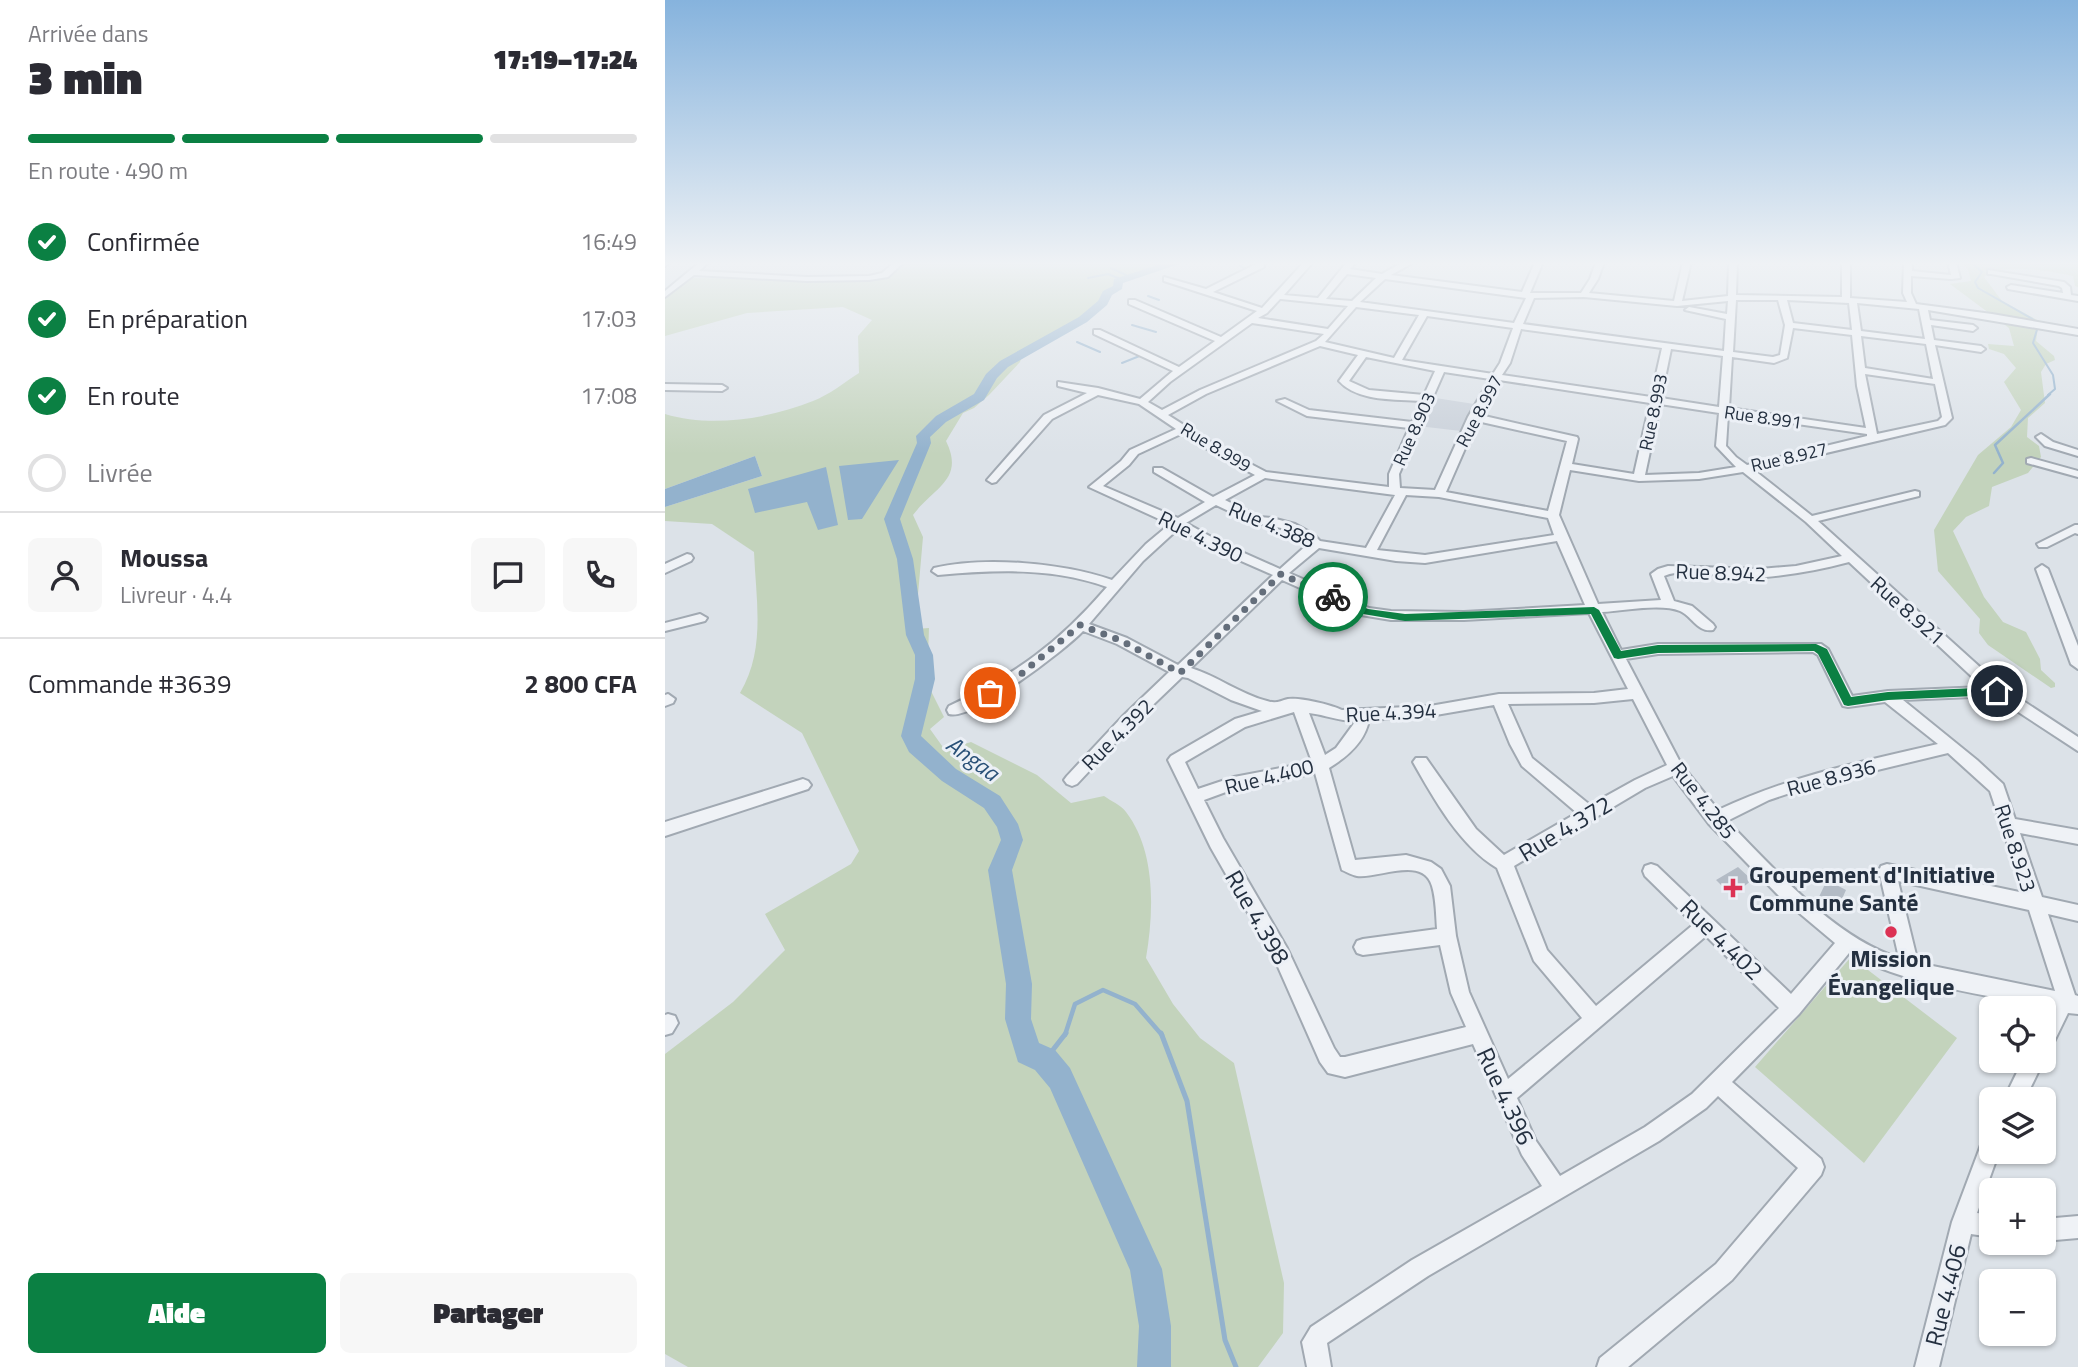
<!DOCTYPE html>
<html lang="fr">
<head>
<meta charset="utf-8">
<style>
  :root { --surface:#fff; --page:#f7f7f7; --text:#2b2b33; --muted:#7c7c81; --line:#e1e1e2; --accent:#0b8043 }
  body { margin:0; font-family:"Titillium Web",sans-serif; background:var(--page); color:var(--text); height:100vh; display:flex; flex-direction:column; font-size:26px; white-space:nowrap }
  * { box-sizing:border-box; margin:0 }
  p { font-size:23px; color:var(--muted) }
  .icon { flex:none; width:38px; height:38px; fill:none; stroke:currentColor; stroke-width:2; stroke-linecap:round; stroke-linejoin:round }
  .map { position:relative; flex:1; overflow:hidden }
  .sheet { display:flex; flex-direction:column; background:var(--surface); width:665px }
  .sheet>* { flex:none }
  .controls { position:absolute; left:1314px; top:996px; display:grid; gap:14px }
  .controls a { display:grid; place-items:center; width:77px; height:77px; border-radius:10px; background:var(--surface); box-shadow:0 2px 5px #0004; font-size:35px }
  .pin { position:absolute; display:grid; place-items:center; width:60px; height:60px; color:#fff; margin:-30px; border:4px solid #fff; border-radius:50%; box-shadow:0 2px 7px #0007 }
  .courier { position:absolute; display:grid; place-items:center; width:70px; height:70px; margin:-35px; border:5px solid #0b8043; border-radius:50%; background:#fff; color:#222; box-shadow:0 2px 9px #0007 }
  .overview em { font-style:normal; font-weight:800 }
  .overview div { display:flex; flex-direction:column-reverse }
  .overview { display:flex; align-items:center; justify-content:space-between; height:119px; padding:0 28px }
  h1 { font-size:46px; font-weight:800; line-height:52px }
  .bar { display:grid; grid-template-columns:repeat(4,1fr); gap:10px 7px; align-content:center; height:84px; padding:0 28px }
  .bar i { height:9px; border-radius:5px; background:var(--line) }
  .bar .selected { background:var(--accent) }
  .bar p { grid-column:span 4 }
  .line { display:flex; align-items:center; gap:18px; padding:0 28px; border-top:2px solid var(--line) }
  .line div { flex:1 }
  .round { display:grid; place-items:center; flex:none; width:74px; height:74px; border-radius:10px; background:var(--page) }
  ol { padding:0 28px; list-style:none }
  li { display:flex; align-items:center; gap:21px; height:77px }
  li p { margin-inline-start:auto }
  li .icon { padding:7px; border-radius:50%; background:var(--accent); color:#fff; stroke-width:4 }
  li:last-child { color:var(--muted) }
  li i { width:38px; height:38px; border:4px solid var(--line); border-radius:50% }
  .action { display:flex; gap:14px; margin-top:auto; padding:14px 28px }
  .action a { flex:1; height:80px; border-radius:10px; background:var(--accent); color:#fff; font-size:28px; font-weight:800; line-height:80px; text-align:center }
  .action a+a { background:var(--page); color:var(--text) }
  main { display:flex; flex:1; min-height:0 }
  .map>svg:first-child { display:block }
</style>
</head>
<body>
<main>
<section class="sheet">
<div class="overview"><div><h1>3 min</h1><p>Arrivée dans</p></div><em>17:19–17:24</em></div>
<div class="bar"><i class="selected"></i><i class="selected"></i><i class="selected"></i><i></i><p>En route · 490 m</p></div>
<ol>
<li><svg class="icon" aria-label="check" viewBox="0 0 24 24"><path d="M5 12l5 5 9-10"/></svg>Confirmée<p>16:49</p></li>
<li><svg class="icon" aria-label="check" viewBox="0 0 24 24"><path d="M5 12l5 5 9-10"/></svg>En préparation<p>17:03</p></li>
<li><svg class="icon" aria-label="check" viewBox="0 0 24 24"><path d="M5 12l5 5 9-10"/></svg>En route<p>17:08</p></li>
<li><i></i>Livrée</li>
</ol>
<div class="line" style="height:126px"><a class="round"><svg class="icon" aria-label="person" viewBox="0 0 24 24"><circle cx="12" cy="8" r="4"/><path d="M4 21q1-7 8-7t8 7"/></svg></a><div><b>Moussa</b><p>Livreur · 4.4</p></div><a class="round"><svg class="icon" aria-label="chat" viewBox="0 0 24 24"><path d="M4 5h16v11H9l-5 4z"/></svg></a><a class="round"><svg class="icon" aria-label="phone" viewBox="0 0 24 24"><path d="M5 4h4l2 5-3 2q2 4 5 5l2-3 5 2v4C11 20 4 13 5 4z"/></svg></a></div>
<div class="line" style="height:91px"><div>Commande #3639</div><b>2 800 CFA</b></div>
<div class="action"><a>Aide</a><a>Partager</a></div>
</section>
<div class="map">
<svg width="1413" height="1367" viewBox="0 0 1413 1367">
  <rect width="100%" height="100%" fill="#dce2e8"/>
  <path fill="#cad1da" d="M764,397L809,404L796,431L753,426Z"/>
  <path fill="#c3d3bc" d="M233,262H515L453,281V287L442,293C436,318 380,341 358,352L355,362L324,395L309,408L298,413L281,441C300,480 269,487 248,515L258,537L250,629L264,628L262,683L279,717L265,729L280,750L306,742L372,775L406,803L439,796C446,801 456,805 461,812C491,851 489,911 481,958L508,1004L535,1038L569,1063L619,1283L618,1333L593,1367H23L0,1354V1054L68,1002L120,950L100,914L186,864L194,851L137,733L75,693C101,649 91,601 89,552L47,524L0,521V507L97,476L90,456L0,489V414C46,428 103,419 148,401C164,395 180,382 194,373L193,336L207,320L178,307L82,313L0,336V290L20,278L182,279L220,275Z
    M1295,262H1413V287L1410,286L1408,276C1388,271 1333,262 1319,277L1337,301L1374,321L1371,341L1389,356L1390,360L1381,364L1376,372L1380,403L1363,418L1362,437L1374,446L1376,457L1363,473L1327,487L1324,506L1301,517L1288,531L1319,597L1338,622L1361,632L1375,659L1376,670L1390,683V687L1386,688L1323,645L1314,633L1315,619L1273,571L1269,530L1313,455L1346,427L1356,410L1339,382L1351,368L1339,354L1324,349L1323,344L1349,346L1344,328L1285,284L1306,281L1303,269Z
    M1186,957L1292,1038L1199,1163L1090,1067Z"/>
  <path fill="#93b2cd" d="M90,456L97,476L0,507V489Z
    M234,460L197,519L183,520L174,466Z
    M161,467L173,525L153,530L142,502L90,513L83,489Z"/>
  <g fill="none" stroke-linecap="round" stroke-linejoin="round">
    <path stroke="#93b2cd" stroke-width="2" d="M1306,262L1317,272L1310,282L1313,288L1369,320L1373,326L1368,343L1388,375L1390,389L1383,395
      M1403,262L1413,264
      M575,266L586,270
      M446,268L461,275
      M423,278L443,274L453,278
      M483,296L494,300
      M467,325L491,332
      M412,342L435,352
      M457,363L477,355"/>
    <path stroke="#93b2cd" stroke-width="2.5" d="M1329,473L1338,463L1330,445L1385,394"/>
    <path stroke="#93b2cd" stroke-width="4.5" d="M400,1035L410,1004L438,990L470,1004L497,1035"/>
    <path stroke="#93b2cd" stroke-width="5" d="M496,1033L522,1101L560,1340L571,1367
      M380,1060L401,1033"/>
    <path fill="#93b2cd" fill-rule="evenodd" d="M502,262H520L458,283L457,289L447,295L442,305L422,322L343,367L332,378L319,400L281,422L265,437L266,443L235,519L248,559L259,635L268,655L270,679L256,736L291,769L335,796L353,824L358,840L347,870L367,984L366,1019L374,1043L390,1050L405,1068L497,1269L506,1326V1367H472L474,1326L465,1270L385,1088L370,1070L353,1062L340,1019L341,984L323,870L336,840L332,827L319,808L277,781L244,752L236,736L250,679V655L241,635L232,559L219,519L252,443L251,436L271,416L309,394L321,374L335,361L414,317L433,301L438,291L448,286L449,279Z"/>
  </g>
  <path fill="#b3bbc5" d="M1073,867L1087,880L1067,896L1051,880Z
    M1162,880L1181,890L1172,910L1153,899Z"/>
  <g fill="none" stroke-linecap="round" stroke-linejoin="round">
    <g stroke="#a1a9b2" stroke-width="4">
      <path id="minor" d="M0,262H5L0,266Z
        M35,262H44L34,271L142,277L204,276L217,273L230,262H239L223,277L204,280L142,281L29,275L0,297V291Z
        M639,262H648L619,295L653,298L682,262L690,263L685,269L717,274L738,262H749L726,275L857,292L870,262H878L865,293H916L925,279L931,262H939L933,279L924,293L1009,301L1018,262H1026L1017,301L1063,296L1064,262H1072L1071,295L1177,297V262H1185V298L1242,302L1238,293L1239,262H1247V271L1286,275L1283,262H1291L1295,278L1286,279L1246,276V293L1251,304L1327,314L1413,329V335L1263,310L1265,320L1308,325L1312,328L1308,331L1266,325L1269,340L1316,346L1320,349L1316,352L1270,345L1287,418L1280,425L1089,470L1147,516L1250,491L1254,492V496L1153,521L1337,687L1413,737V751L1329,696L1238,700L1312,760L1338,784L1350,819L1413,830V844L1355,833L1377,897L1413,905V921L1383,914L1410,995L1413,996V1014L1403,1013L1386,1048L1379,1051V1021L1386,1008C1323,995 1238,985 1184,953L1134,1014L1067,1082L1156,1159L1159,1167L1156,1175L1067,1280L963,1367H932L935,1358L1051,1264L1133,1168L1053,1096L1041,1108L994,1141L763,1276L662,1343L666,1367H642L637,1342L646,1327L747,1260L877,1186L857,1155L808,1044L680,1077L663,1073L655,1062L610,960L546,848L503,760L506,756L570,719L597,711L566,700L523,678L517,677L467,725L412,784L407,786L402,784L399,780L402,776L457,717L504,672L452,644L418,631C400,650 308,721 284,714L282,710L284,706C351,674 393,644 442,587C387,567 330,570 273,575L267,571L269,568C320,556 398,563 447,580L481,544L505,524L424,487L456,461L465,450L511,429L474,404L433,395L387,419L331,482L327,483L322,480L379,415L422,393L393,386V382L433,388L475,399L508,371L429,334V330H435L514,367L550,341L464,304V300H470L556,337L592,311L499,281V277L541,289L593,263H599V267L548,292L597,308ZM682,274L711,278L687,301L661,299ZM720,279L861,298L849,323L695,302ZM919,297L1012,306L1063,301L1062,314L1024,307L1020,310L1061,319L1059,351L858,324L869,298ZM615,299H616L683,306L663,329L593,318L602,313ZM1071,300H1113L1120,325L1115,355L1108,357L1068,352ZM1122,300L1184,303L1187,330L1128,323ZM1192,303L1254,309L1260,339L1196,331ZM691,307L754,315L729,358L660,342ZM762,316L848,328L835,363L828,374L737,360ZM587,323L659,334L651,341L535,390L497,410L483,402L505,382ZM1128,328L1187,335L1192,386L1201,428L1064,408L1067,357L1109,363L1122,358ZM856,329L997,348L986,397L837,375L845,363ZM1196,336L1261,344L1268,379L1200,368ZM655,346L693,355L674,381C693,402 731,399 757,401L747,422L644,410L620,399L612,401L642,416L744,428L724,474V487L601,472L555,448L503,415L541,394ZM1006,349L1058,356L1054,407L996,398ZM701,357L770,371L759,395L704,390L684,381ZM779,372L825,379L803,417L770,490L735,488L734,474ZM1200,374L1270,384L1277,417L1273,421L1212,434ZM834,380L985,403L969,474L907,464L913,439L912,437L815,415ZM995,404L1054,413L1051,446L1071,467L1034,473L980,475ZM1063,414L1202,434V436L1082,465L1071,457L1061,446ZM812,421L902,441L883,511L781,492ZM518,433L547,452L590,475L548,497L497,468H489V472L540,502L513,518L438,486L464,465L473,454ZM905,470L974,481L1034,479L1078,472L1141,522L1177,556L1131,566L1095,569L1003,566L993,569L986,574L996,600L933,604L894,515ZM600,478L730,495L701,548L655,541L648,534L630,524L607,518L594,517L560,500ZM741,495L774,497L883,518L889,535L760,555L712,550ZM551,505L587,522L621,529L644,543L615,569L559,544L521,523ZM514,528L551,550L608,575L513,665L462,638L424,624L478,561ZM892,541L920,605L799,612L726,611L704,608L624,573L654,548L731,561L760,563ZM1184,562L1318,687L1223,691L1187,696L1163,649L1156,644H993L956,650L937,612C958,611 996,603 1015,611C1027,616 1033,633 1048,630L1050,627L1048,624L1027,606L1009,601L999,576C1023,566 1055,578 1081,578C1116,577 1150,571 1184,562ZM617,580L696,615L726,620H799L924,613L963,689L929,693L834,694L765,706L677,710C667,705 635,697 623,699C615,701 611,704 602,701C575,694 552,676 526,668ZM1148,652L1153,655L1178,706L1183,707L1220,702L1273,744C1194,762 1126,776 1053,810L1016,764L961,659L993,654ZM968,699L1002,765L970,780L925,805L867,758L843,704L929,703ZM829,705L845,744L857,766L912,813L839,855L811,829L761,758H751L748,762C769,799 795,846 832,868L869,961L917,1018L843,1079L804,992L791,936L785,886L776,869L766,862L741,855L690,860L664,768C682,757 700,742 704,720L765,716ZM629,712L647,762L569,777L533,789L520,762L580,727ZM644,713C661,715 673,721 690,721V722L671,748L660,755ZM1283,753L1325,791L1359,893L1222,864L1216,866L1214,871L1234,958C1168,937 1110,869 1062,821L1104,800L1146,786ZM650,773L677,870C682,872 687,875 692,876C712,879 758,855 767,886C771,899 771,915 772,929L698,939L692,941L689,947L692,953L698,955L775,945L786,993L801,1027L680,1057H675L669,1048L622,948L558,838L539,800L569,789ZM1008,776L1044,824L1114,896L1170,943L1126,994L992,866L986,864L980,866L978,871L980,876L1029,924L931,1006L882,950L849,866L980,788ZM1233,881L1364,910L1390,991L1253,963ZM1041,936L1114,1008L1027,1094L980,1127L895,1176L871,1141L852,1098Z
        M1323,270L1399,282L1405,287L1406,295L1413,296V301L1343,289L1342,287L1346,285L1398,293L1397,288L1394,286L1326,274H1323Z
        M0,384L57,385L62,388L57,391L0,390Z
        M1376,434L1388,442L1413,450V456L1380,446L1371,437Z
        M1366,458L1413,471V477L1362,463V459Z
        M1410,525H1413V534L1410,533L1382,547H1374L1372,544Z
        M22,554L26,555L28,558L26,561L0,573V564Z
        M1377,565L1383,569L1413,646V669L1406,664L1371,569Z
        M35,614L42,618L40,621L0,631V623Z
        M3,694L10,699L8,703L0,706V695Z
        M138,779L143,781L146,785L143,789L0,836V822Z
        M3,1014L10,1016L13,1023L7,1033L0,1035V1015Z
        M1358,1060H1379L1360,1099H1339Z
        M1326,1134V1152H1334L1312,1213L1326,1215V1237L1306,1234L1274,1367H1250L1287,1222L1319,1137Z
        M1413,1216V1238L1379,1241V1219Z"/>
    </g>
    <use href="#minor" fill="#eff2f6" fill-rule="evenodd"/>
  </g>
  <linearGradient id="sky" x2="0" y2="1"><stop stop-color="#86b3dd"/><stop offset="0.58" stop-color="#eff2f5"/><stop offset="1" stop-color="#eff2f5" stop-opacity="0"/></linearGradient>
  <rect width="1413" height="454" fill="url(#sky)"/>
  <path fill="#0b8043" d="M668,593L703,609L740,614L929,607L934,610L956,651L993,645L1151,644L1162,649L1186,697L1223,692L1332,687L1337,691L1332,695L1223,700L1183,706L1179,705L1153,654L1149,651L993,653L953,659L949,658L926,614L740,621L698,614L664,599L663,597Z"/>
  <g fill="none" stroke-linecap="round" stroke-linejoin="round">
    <path stroke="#646e7b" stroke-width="7" stroke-dasharray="0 12.6" d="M325,693L350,679L415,625L457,641L515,673L616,574L668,597"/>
  </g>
  <g fill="#dc3254" stroke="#ecf0f6" stroke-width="2.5">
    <path d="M1064.5 877.5h7v7h7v7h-7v7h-7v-7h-7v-7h7z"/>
    <circle cx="1226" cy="932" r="7"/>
  </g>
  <g text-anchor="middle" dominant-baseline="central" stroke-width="6" stroke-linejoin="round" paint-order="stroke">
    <g font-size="18" fill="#243040" stroke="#ecf0f6">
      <text transform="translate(814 411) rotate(-62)">Rue 8.997</text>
      <text transform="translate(988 412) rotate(-78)">Rue 8.993</text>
      <text transform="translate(1098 417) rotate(8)">Rue 8.991</text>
      <text transform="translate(749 429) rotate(-66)">Rue 8.903</text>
      <text transform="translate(551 447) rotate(31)">Rue 8.999</text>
      <text transform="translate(1124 457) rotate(-13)">Rue 8.927</text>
    </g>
    <g font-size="21" fill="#243040" stroke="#ecf0f6">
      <text transform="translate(607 524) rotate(22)">Rue 4.388</text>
      <text transform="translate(536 536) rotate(26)">Rue 4.390</text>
      <text transform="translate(1056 572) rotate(2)">Rue 8.942</text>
      <text transform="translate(1243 610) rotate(42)">Rue 8.921</text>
      <text transform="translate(726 712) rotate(-3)">Rue 4.394</text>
      <text transform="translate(452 734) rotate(-45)">Rue 4.392</text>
      <text transform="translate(604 776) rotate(-14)">Rue 4.400</text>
      <text transform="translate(1166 777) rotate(-15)">Rue 8.936</text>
      <text transform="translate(1039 800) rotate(52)">Rue 4.285</text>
      <text transform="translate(1351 848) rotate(72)">Rue 8.923</text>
    </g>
    <g font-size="23" font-style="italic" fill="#2a5178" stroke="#ecf0f6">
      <text transform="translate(308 758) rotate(36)">Angaa</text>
    </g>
    <g font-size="24" fill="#243040" stroke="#ecf0f6">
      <text transform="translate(900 828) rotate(-31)">Rue 4.372</text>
      <text transform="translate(593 917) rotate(60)">Rue 4.398</text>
      <text transform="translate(1057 939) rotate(44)">Rue 4.402</text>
      <text transform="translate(841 1096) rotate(65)">Rue 4.396</text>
      <text transform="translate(1280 1295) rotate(-76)">Rue 4.406</text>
    </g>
    <g font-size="24" font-weight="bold" fill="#243040" stroke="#ecf0f6" text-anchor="start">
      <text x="1084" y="874">Groupement d'Initiative<tspan x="1084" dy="28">Commune Santé</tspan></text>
      <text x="1226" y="958" text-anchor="middle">Mission<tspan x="1226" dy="28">Évangelique</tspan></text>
    </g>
  </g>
</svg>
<div class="controls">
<a><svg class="icon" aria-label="locate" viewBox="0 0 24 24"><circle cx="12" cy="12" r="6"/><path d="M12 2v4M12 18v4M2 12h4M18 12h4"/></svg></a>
<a><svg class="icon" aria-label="layers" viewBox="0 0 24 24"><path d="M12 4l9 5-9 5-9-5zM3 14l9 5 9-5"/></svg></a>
<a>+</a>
<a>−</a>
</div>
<div class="pin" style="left:325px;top:693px;background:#ea580c"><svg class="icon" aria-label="bag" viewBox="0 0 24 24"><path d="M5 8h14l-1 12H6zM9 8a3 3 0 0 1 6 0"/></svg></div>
<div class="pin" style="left:1332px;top:691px;background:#1f2937"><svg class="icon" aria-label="home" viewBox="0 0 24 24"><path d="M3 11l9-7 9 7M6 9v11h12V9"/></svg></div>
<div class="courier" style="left:668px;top:597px"><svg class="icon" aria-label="bike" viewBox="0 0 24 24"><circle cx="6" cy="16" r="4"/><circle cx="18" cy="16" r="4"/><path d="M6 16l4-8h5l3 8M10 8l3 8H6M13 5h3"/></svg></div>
</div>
</main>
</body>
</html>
